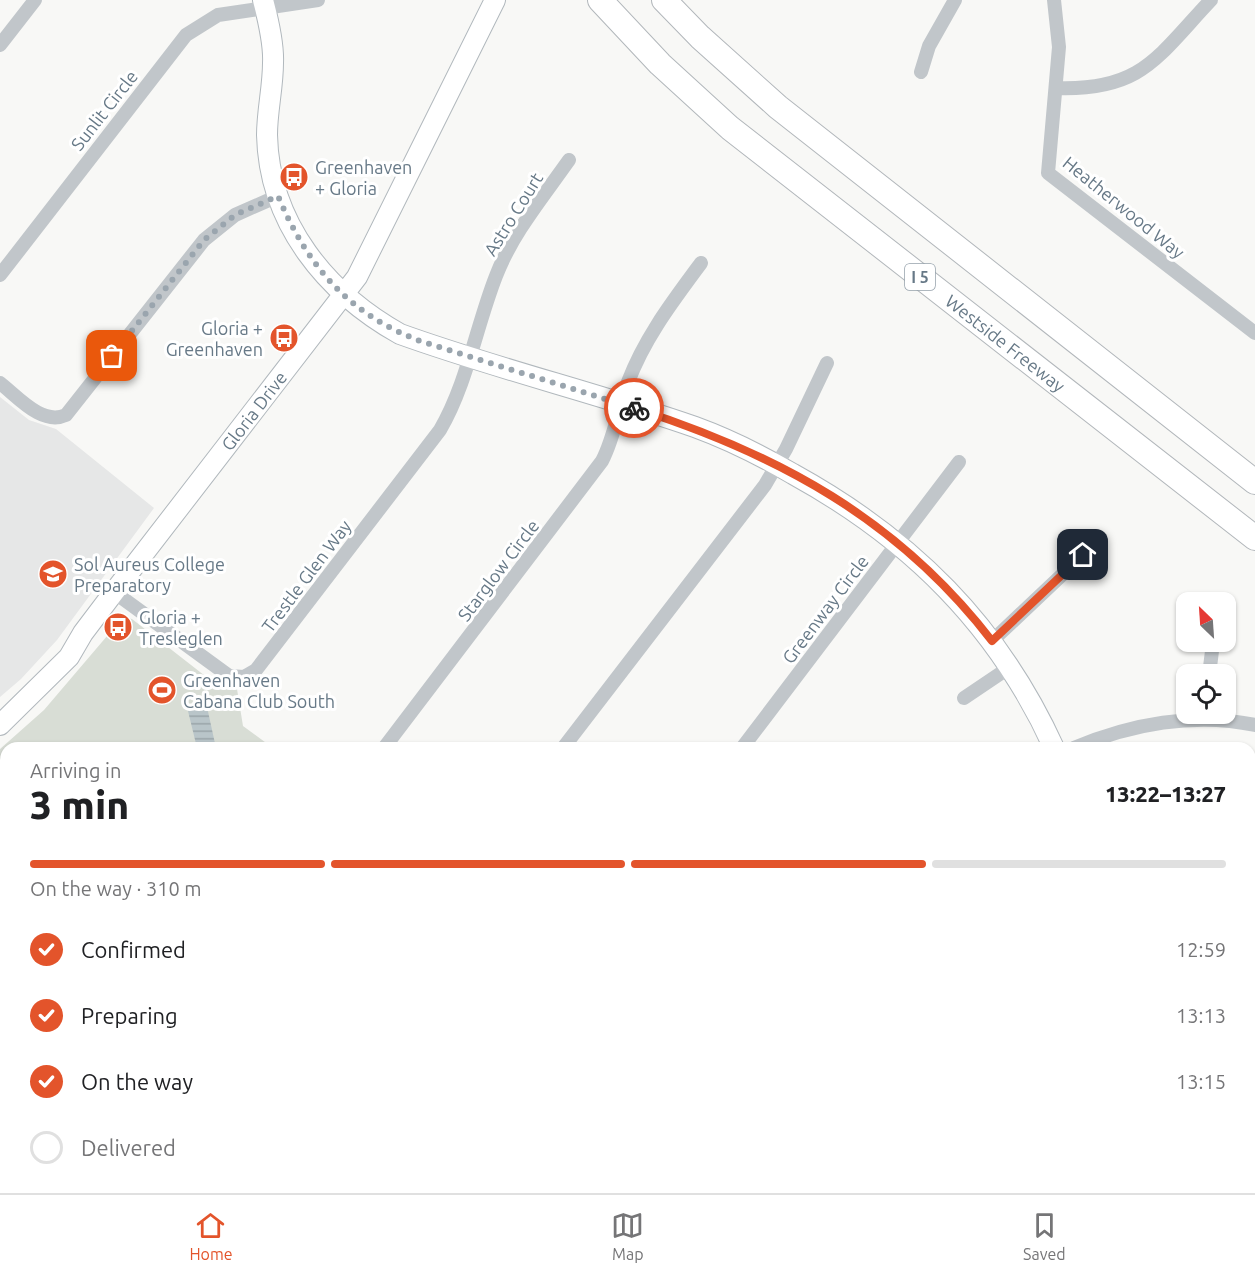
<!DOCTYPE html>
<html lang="en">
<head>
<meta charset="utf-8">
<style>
  :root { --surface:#fff; --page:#f6f6f6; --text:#202124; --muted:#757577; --line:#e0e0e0; --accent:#e3542b }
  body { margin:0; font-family:Ubuntu,sans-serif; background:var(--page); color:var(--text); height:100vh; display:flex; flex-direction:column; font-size:22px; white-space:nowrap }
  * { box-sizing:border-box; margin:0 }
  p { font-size:20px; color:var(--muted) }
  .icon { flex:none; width:33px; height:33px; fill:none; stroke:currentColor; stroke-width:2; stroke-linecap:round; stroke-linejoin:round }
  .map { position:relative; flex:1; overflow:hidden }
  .drawer { position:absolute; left:0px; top:742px; width:1256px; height:452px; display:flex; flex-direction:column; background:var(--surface); border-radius:18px 18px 0 0; box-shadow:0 2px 4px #0004 }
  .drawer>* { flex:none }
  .needle { width:39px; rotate:335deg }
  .tools { position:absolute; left:1176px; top:592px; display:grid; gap:12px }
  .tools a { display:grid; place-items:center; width:60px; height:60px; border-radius:12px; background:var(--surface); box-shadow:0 2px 4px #0004; font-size:30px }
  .pin { position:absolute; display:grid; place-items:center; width:51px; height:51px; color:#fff; margin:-26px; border-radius:12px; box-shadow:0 3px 9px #0006 }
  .courier { position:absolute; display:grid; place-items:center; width:60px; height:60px; margin:-30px; border:4px solid #e3542b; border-radius:50%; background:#fff; color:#222; box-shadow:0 2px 8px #0007 }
  .headline em { font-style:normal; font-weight:800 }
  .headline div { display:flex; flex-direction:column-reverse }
  .headline { display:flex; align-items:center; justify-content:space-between; height:102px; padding:0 30px }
  h1 { font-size:39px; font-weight:800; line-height:45px }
  .bar { display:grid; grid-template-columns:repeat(4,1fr); gap:9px 6px; align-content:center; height:72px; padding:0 30px }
  .bar i { height:8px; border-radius:4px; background:var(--line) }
  .bar .on { background:var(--accent) }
  .bar p { grid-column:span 4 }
  ol { padding:0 30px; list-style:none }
  li { display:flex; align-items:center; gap:18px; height:66px }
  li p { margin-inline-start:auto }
  li .icon { padding:6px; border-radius:50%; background:var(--accent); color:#fff; stroke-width:4 }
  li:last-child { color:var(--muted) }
  li i { width:33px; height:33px; border:3px solid var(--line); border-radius:50% }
  .tab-bar { display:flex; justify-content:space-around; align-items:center; height:84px; border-top:2px solid var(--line); background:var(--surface); font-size:16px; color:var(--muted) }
  .tab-bar a { display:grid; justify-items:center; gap:3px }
  .tab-bar .on { color:var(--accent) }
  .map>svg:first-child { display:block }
</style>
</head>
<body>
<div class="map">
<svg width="1255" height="1193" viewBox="0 0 1255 1193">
  <defs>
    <pattern id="water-rules" width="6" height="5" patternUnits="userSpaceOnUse" patternTransform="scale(1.5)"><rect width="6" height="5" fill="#b9c5c9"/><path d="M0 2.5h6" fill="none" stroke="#9aa5a9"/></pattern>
  </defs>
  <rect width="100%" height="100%" fill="#f8f8f6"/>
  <path fill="#e6e7e7" d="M0,397L29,420L56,429L154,508L57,640L21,679L0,697Z
    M620,1188H1071V1193H620Z"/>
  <path fill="#d8ddd5" d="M128,618L132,619L218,686L237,689L243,726L273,748H6V814L0,808V749L44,710L119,622Z
    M348,1188H620V1193H349Z"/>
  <path fill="url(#water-rules)" d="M207,707L216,748H197L188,711Z"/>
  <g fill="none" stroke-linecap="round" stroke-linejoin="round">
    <g stroke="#b1b8bd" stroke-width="22">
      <g id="secondary">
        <path d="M263,0C268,19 274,43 273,63C273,87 267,111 267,135C269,224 327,293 400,334C497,369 597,393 695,427C728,439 762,456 793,474C911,539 998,625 1054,748"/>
        <path id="s1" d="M0,725L69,657L83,633L114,592L357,277L495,0"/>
        <path d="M1086,1193V1188"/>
      </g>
    </g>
    <g stroke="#b2b7bb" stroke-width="26">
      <g id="highway">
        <path id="s2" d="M600,0L660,64L730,128L1255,538"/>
        <path d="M664,0L700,37L778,107L1255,482"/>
      </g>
    </g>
    <path stroke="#c1c6ca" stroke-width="14" d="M1054,0L1059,47L1048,173L1255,333
      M0,45L35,0
      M921,72L929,46L955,0
      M1056,88C1142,91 1157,57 1211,0
      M0,275L186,35L218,15L318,0
      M0,383C18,397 42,426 66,415L204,240L235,215L278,196
      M114,592L229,676L244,677L256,670L440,430C467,384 476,327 496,276C512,234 543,197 569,160
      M992,641L1083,555
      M1209,675L1212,651
      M964,698L1010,667
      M384,748L602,461C615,436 618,409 628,382C645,337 673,301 701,263
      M563,748L765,485L786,449L827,363
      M742,748L959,462
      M1074,748C1130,724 1195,712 1255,725
      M0,819L6,825
      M0,940L6,934
      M0,1136L6,1131
      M152,1193L157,1188"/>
    <use href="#secondary" stroke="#fff" stroke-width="20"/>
    <use href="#highway" stroke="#fff" stroke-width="24"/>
  </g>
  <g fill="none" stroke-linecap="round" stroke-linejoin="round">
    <path stroke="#9aa5ae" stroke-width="6" stroke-dasharray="0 10.8" d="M112,356L204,240L235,215L278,196C308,267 349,315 423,342L634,408"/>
    <path stroke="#e3542b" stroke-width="8" d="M634,408C778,454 898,519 992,641L1083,555"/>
  </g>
  <defs>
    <g id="bus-disc" transform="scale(1.5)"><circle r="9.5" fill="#e3542b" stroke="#fff"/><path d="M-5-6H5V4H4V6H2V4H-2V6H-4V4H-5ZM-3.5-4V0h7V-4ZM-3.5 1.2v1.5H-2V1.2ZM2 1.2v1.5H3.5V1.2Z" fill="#fff"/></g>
    <g id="school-disc" transform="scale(1.5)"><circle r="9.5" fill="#e3542b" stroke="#fff"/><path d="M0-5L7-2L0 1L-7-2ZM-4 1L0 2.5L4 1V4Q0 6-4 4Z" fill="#fff"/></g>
    <g id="stadium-disc" transform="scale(1.5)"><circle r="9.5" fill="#e3542b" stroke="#fff"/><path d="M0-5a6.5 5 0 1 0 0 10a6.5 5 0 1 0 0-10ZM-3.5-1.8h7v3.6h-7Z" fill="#fff"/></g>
  </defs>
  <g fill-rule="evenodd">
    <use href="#bus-disc" x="294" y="177"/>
    <use href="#bus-disc" x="284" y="338"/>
    <use href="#school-disc" x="53" y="574"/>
    <use href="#bus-disc" x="118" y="627"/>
    <use href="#stadium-disc" x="162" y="690"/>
  </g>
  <g text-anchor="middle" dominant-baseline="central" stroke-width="6" stroke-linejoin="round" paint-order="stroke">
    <rect fill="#fff" stroke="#95a1ab" stroke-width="1.5" x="905" y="264" width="30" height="26" rx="4.5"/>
    <g font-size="16" font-weight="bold" fill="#677987">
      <text x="920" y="277">I 5</text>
    </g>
    <g font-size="18" fill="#677987" stroke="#fff">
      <text transform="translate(104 110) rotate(-52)">Sunlit Circle</text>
      <text transform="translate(1124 207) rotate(39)">Heatherwood Way</text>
      <text transform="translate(513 214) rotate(-58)">Astro Court</text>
      <text stroke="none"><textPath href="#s2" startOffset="532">Westside Freeway</textPath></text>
      <text stroke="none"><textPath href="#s1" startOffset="405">Gloria Drive</textPath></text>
      <text transform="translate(498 570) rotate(-53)">Starglow Circle</text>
      <text transform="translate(306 576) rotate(-53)">Trestle Glen Way</text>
      <text transform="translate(825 609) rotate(-53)">Greenway Circle</text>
    </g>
    <g font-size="18" fill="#677987" stroke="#fff" text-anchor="start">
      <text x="315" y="167">Greenhaven<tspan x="315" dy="21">+ Gloria</tspan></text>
      <text x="263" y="328" text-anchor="end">Gloria +<tspan x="263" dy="21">Greenhaven</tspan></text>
      <text x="74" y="564">Sol Aureus College<tspan x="74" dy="21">Preparatory</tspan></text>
      <text x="139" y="617">Gloria +<tspan x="139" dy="21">Tresleglen</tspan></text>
      <text x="183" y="680">Greenhaven<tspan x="183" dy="21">Cabana Club South</tspan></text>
    </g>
  </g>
</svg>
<div class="tools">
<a><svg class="needle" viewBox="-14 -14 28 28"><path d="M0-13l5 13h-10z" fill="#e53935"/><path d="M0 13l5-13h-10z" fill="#757577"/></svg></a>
<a><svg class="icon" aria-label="locate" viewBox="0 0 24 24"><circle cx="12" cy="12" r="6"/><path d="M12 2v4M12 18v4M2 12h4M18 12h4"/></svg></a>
</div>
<div class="pin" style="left:112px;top:356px;background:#ea580c"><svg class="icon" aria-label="bag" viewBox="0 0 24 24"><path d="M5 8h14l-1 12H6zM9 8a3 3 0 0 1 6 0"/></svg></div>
<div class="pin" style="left:1083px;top:555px;background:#1f2937"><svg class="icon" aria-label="home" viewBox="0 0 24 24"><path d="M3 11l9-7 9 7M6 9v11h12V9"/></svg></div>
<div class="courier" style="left:634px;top:408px"><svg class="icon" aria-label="bike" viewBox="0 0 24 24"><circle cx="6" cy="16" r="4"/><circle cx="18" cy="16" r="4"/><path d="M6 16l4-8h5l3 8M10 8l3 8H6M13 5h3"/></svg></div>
<section class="drawer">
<div class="headline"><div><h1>3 min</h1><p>Arriving in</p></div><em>13:22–13:27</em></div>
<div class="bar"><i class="on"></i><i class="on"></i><i class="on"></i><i></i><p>On the way · 310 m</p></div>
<ol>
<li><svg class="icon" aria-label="check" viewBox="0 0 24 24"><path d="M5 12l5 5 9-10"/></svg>Confirmed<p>12:59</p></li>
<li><svg class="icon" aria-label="check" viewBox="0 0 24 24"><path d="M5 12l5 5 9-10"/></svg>Preparing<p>13:13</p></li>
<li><svg class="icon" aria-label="check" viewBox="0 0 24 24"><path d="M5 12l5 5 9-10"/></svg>On the way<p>13:15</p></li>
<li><i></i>Delivered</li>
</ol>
</section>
</div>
<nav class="tab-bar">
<a class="on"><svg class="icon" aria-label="home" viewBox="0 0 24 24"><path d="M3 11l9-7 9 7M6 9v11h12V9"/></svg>Home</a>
<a><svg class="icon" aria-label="map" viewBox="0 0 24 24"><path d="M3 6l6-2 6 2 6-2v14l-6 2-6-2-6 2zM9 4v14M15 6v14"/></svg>Map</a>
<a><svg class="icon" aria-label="saved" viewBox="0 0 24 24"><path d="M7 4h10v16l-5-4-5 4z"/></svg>Saved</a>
</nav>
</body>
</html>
